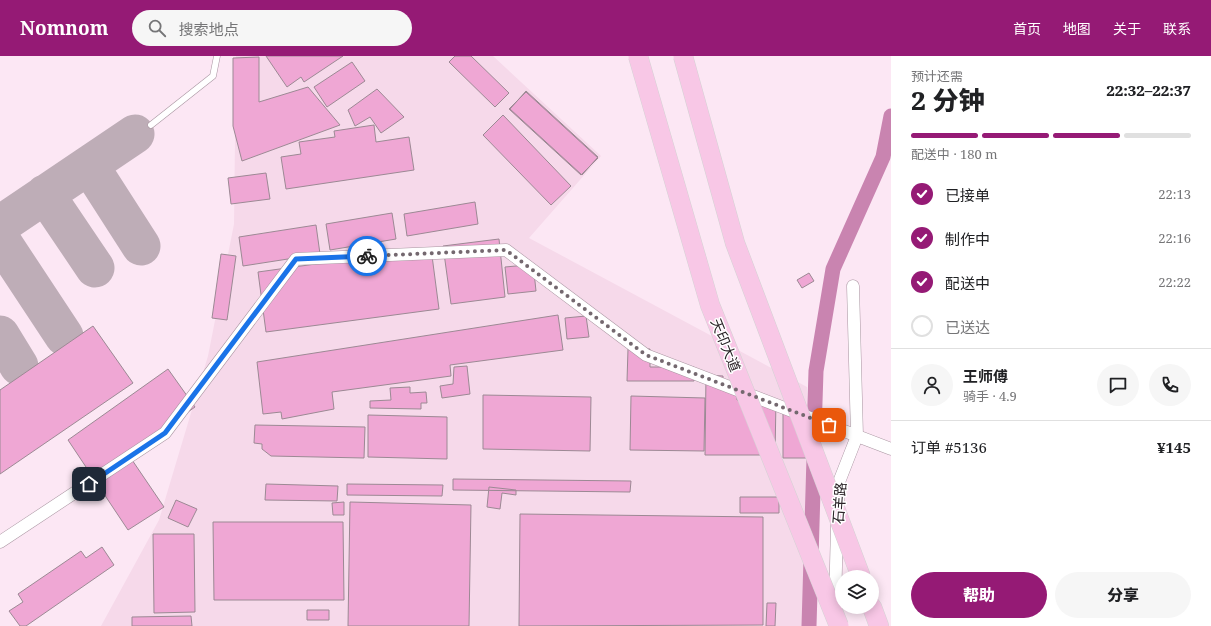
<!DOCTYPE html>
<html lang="zh">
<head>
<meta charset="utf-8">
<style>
  :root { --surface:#fff; --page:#f6f6f6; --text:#202124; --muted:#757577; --line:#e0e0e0; --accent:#951a75 }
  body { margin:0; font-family:"Noto Serif","Noto Sans SC",serif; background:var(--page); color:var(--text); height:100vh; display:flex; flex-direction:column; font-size:15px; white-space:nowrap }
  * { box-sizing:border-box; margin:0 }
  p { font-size:13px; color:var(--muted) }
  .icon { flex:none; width:22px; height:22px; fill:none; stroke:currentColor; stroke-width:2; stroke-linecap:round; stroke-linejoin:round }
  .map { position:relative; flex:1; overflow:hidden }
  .side { display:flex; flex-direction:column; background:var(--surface); width:320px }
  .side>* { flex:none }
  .fabs { position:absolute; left:835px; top:514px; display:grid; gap:8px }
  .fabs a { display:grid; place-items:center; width:44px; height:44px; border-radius:50%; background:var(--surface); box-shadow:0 2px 10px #0003; font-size:20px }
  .pin { position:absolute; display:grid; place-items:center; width:34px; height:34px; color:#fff; margin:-17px; border-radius:8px; box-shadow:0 2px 6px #0006 }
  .courier { position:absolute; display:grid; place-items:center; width:40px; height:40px; margin:-20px; border:3px solid #1a73e8; border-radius:50%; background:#fff; color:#222; box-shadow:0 1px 5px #0007 }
  .head em { font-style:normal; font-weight:800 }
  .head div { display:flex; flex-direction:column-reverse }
  .head { display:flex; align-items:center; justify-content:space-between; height:68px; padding:0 20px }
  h1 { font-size:26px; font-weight:800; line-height:30px }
  .bar { display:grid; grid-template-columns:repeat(4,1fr); gap:6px 4px; align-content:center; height:48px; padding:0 20px }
  .bar i { height:5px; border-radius:3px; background:var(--line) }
  .bar .selected { background:var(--accent) }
  .bar p { grid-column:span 4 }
  .line { display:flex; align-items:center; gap:10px; padding:0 20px; border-top:1px solid var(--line) }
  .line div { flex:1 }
  .round { display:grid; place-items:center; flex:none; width:42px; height:42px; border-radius:21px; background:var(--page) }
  ol { padding:0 20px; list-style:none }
  li { display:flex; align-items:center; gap:12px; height:44px }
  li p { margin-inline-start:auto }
  li .icon { padding:4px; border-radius:50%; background:var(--accent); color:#fff; stroke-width:4 }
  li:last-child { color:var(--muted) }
  li i { width:22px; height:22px; border:2px solid var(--line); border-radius:50% }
  .primary-button { display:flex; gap:8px; margin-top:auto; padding:8px 20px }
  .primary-button a { flex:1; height:46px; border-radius:24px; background:var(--accent); color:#fff; font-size:16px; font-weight:800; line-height:46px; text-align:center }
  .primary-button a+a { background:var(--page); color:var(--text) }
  header { display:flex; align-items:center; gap:24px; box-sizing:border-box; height:56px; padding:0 20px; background:var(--accent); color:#fff }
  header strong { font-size:19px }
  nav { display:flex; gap:22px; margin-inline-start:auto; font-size:14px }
  .search { width:280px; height:36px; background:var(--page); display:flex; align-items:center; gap:10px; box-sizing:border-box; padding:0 14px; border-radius:22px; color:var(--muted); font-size:15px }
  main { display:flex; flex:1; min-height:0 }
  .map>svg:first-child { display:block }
</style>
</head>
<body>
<header>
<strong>Nomnom</strong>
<div class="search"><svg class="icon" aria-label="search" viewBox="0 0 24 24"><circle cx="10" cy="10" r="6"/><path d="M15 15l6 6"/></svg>搜索地点</div>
<nav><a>首页</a><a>地图</a><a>关于</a><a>联系</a></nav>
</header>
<main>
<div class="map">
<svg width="891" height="570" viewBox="0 0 891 570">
  <rect width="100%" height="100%" fill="#fce7f4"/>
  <path fill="#f6d9ea" d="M236,0H493L601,100L529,182L807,331L804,570H101L159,464L208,300L234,168Z"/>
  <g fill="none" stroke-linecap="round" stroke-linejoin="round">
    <path stroke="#c984b0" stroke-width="15" d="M814,377L816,315L833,213L883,101L891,60
      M809,570L814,401"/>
    <path stroke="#beadb7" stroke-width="39" d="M89,109L141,190
      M45,138L95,212
      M0,169L135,78
      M0,183L64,280
      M0,279L19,310"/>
  </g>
  <path fill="#efa7d4" stroke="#9c8994" d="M266,0H343L304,26L301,21L287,31Z
    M455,0H471L509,37L495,51L449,6Z
    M259,1V46L308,31L340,69L242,105L233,70V2Z
    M352,6L365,25L327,51L314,31Z
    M377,33L404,61L381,77L370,61L355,70L348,54Z
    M526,35L598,101L582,119L510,53Z
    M526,36L598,102L581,119L509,53Z
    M503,59L571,130L551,149L483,79Z
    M374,69L376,86L409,81L414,114L286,133L281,101L301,98L299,86L335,81L334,75Z
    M266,117L270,143L231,148L228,122Z
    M475,146L478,168L407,180L404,158Z
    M392,157L396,183L330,194L326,168Z
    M316,169L320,198L243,210L239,181Z
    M499,183L505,241L451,248L443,190Z
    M431,192L439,253L266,276L258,216Z
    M221,198L236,200L227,264L212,262Z
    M527,209L534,216L536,235L508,238L505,211Z
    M809,217L814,225L802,232L797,224Z
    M558,259L563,294L450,309L451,320L332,336L334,353L282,363L281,356L263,358L257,306Z
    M586,260L589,281L567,283L565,262Z
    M93,270L133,327L0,418V334Z
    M628,293H650V311H694V325H627Z
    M467,310L470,338L442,342L440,330L453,328L454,311Z
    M168,313L195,351L128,398L164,451L128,474L68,384Z
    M706,319L723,320V334H737V344H776L775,399H705Z
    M410,331V337L426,336L427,347H421V353L370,352V345L391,344L390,332Z
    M483,339L591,341L590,395L483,393Z
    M631,340L705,342L704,395L630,394Z
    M783,356H808V402H783Z
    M368,359L447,361V403L368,401Z
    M255,369L365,371L364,402L271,400L262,393V388L254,387Z
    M453,423L631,425L630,436L453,434Z
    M266,428L338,430L337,445L265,444Z
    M347,428L443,429L442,440L347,439Z
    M489,431L516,434V439L502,437L500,453L487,451Z
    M740,441H779V457H740Z
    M176,444L197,453L188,471L168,462Z
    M344,446V459H333L332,447Z
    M350,446L471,449L469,570H348Z
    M520,458L763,461V569L519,570Z
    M213,466H343L344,544H214Z
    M153,478H194L195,556L154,557Z
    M102,491L114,509L26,570H20L9,555L23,546L18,538L81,495L86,502Z
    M767,547H776L775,570H766Z
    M307,554H329V564H307Z
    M191,560L192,570H132V561Z"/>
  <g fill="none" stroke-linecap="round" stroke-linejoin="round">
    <g stroke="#a995a1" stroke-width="7">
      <path id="lane" d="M151,69L213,20L217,0"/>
    </g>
    <g stroke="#a995a1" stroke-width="13">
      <path id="street" d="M838,451L839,426L857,380L853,230
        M0,486L165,377L296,203L506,194L646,299L891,393
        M835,551L837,469"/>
    </g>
    <g stroke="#d4d3d4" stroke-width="20">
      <path id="primary" d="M872,551L879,570"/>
    </g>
    <use href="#lane" stroke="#fff" stroke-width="6"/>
    <use href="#street" stroke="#fff" stroke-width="12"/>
    <use href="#primary" stroke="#f8c7e6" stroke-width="19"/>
    <g stroke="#d4d3d4" stroke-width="20" stroke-linecap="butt">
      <path id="primary-bridge" d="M638,0L710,249L839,570
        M683,0L735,187L861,521"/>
    </g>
    <use href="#primary-bridge" stroke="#f8c7e6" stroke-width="19"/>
  </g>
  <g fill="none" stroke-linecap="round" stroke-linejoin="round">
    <path stroke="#74686f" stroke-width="4" stroke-dasharray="0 7.2" d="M367,200L506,194L646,299L829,369"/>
    <path stroke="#1a73e8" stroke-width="5" d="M89,428L165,377L296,203L367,200"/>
  </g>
  <g text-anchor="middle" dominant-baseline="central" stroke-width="3" stroke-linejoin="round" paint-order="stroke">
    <g font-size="14" fill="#2a2327" stroke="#fff">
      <text transform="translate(726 289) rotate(68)">天印大道</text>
      <text transform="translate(839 447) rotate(-86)">石羊路</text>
    </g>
  </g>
</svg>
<div class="fabs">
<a><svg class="icon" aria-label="layers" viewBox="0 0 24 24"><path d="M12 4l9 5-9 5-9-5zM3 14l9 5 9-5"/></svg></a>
</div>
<div class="pin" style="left:829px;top:369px;background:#ea580c"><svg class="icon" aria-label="bag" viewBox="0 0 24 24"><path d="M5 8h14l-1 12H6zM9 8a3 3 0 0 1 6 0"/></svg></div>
<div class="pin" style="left:89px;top:428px;background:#1f2937"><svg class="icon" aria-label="home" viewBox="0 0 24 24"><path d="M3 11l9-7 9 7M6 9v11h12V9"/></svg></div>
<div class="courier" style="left:367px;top:200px"><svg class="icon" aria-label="bike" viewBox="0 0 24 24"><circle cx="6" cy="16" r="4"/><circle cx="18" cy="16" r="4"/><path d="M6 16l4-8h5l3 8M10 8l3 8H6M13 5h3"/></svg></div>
</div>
<section class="side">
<div class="head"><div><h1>2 分钟</h1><p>预计还需</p></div><em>22:32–22:37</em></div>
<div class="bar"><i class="selected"></i><i class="selected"></i><i class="selected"></i><i></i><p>配送中 · 180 m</p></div>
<ol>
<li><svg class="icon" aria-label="check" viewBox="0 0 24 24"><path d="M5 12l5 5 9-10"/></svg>已接单<p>22:13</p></li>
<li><svg class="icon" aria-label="check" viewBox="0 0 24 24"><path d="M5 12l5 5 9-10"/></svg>制作中<p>22:16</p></li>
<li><svg class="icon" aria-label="check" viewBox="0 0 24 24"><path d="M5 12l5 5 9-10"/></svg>配送中<p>22:22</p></li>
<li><i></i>已送达</li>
</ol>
<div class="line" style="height:72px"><a class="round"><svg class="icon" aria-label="person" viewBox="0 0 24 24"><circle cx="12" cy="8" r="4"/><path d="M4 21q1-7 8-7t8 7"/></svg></a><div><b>王师傅</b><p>骑手 · 4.9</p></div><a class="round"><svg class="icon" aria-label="chat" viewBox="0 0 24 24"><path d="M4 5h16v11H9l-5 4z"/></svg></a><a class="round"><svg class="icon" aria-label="phone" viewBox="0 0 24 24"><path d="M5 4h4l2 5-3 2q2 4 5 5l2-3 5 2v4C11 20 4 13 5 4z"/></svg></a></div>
<div class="line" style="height:52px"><div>订单 #5136</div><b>¥145</b></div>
<div class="primary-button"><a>帮助</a><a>分享</a></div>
</section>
</main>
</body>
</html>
